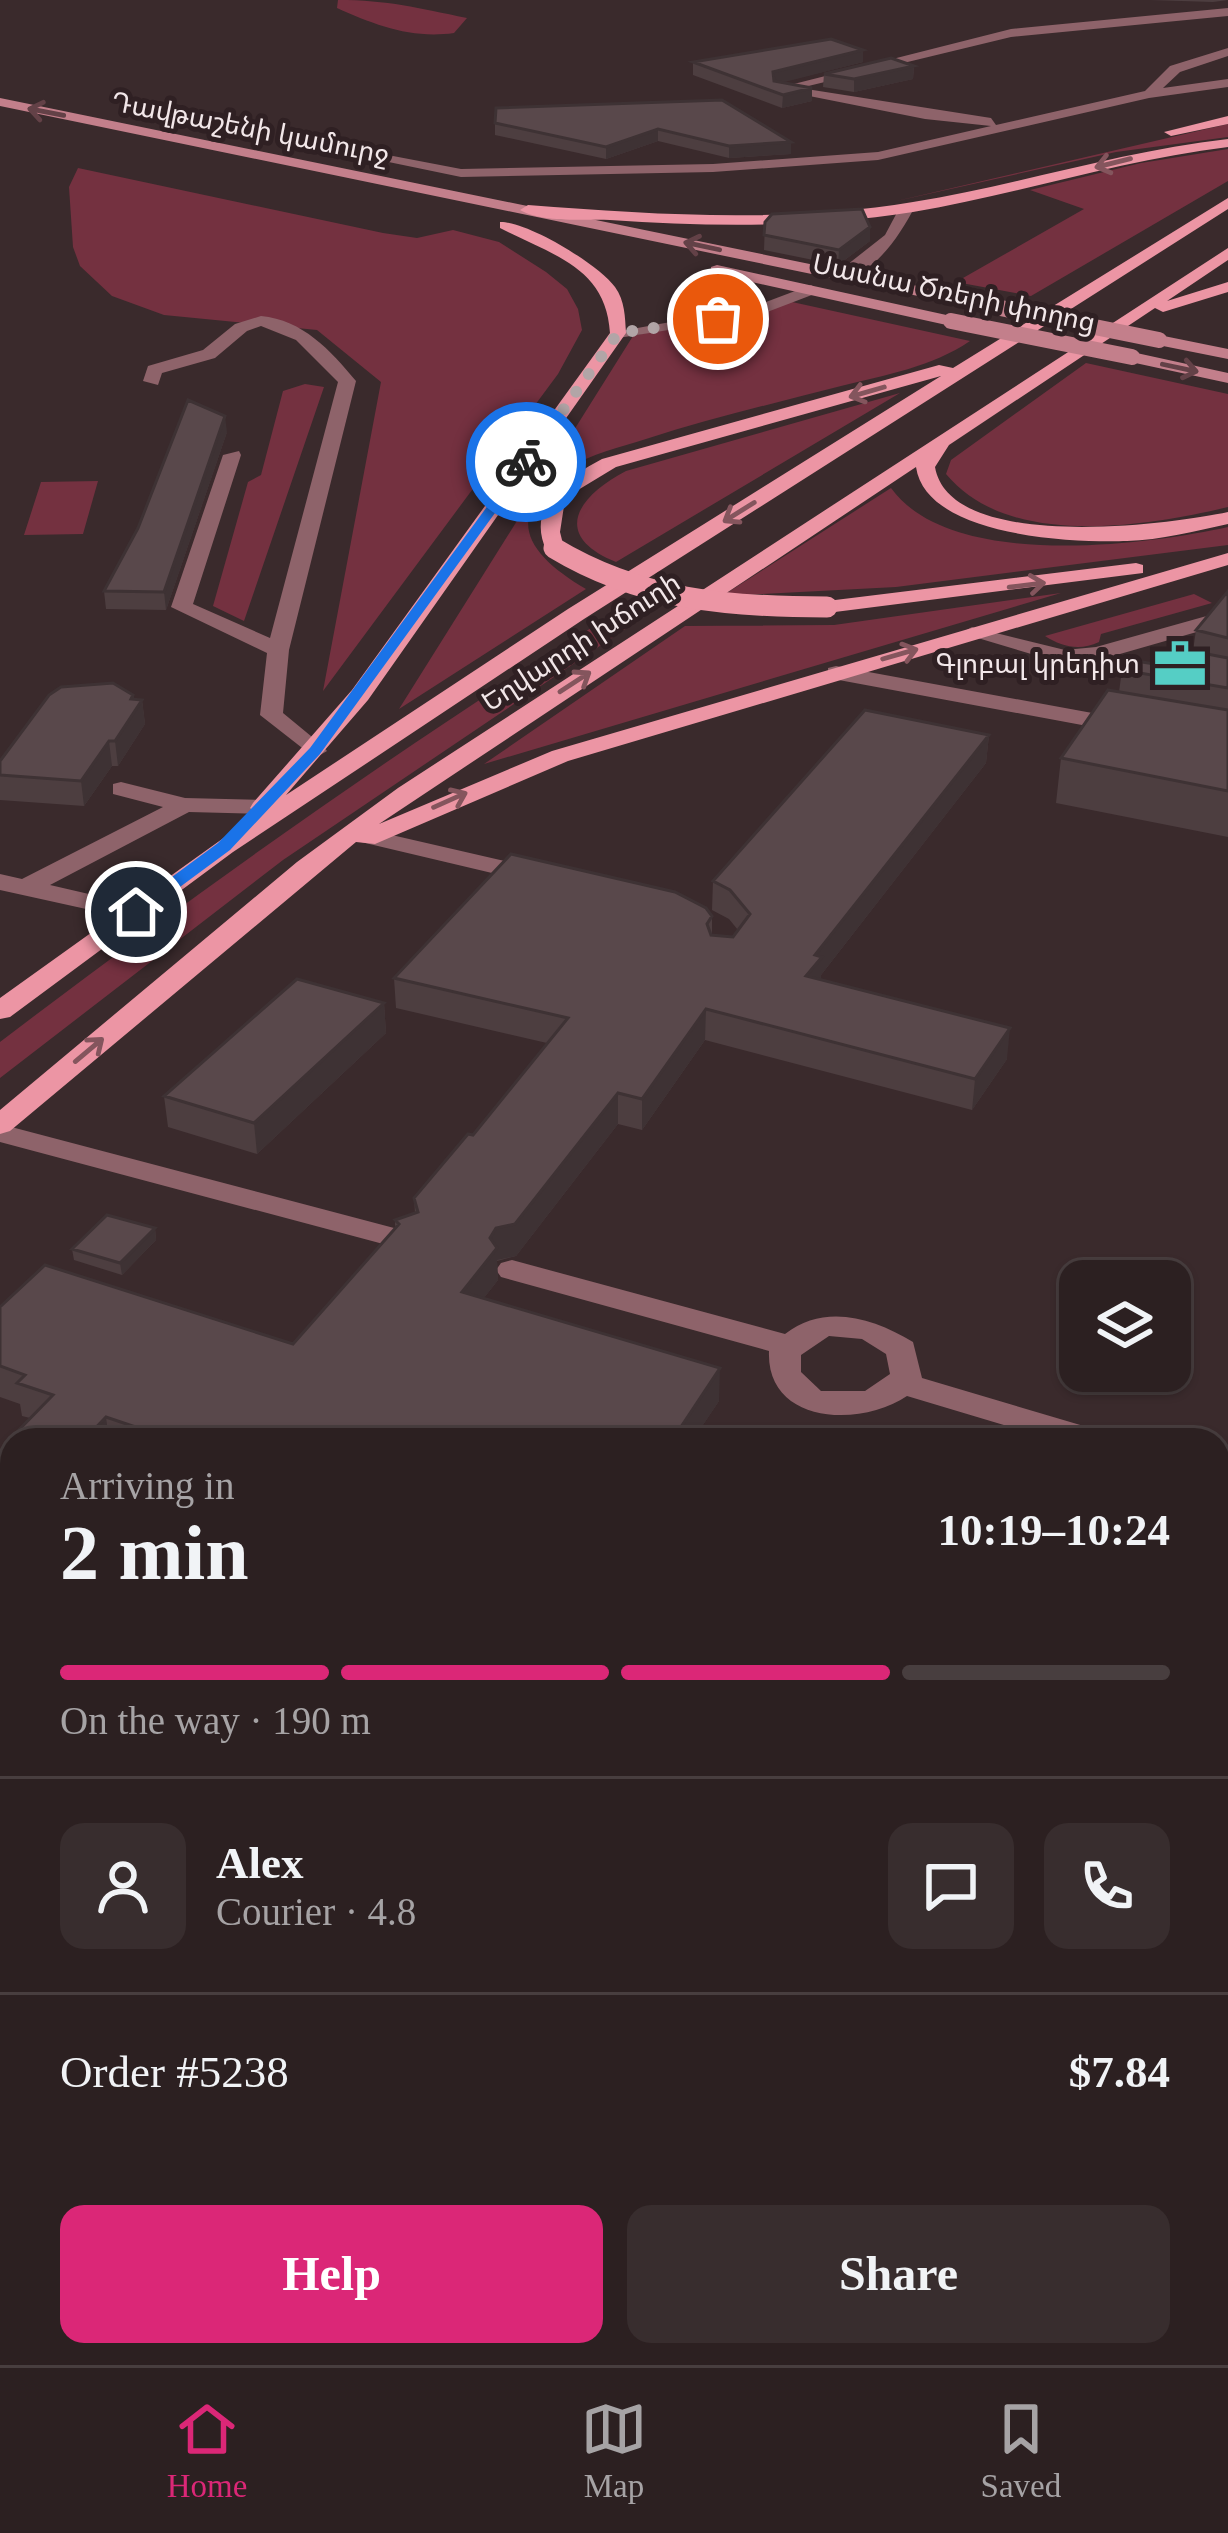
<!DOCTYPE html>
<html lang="en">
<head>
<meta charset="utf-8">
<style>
  :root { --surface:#2c2021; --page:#382d2e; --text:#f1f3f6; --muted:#a6a3a5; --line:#483e3f; --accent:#db2777 }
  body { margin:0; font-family:"Times New Roman","Noto Sans Armenian",serif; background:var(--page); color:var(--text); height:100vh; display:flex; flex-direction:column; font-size:45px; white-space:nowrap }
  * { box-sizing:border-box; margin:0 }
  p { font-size:39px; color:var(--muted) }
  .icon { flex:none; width:66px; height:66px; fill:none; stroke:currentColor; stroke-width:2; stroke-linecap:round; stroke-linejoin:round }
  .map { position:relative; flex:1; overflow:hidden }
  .drawer { position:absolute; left:0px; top:1428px; width:1230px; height:939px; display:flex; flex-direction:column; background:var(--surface); border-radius:36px 36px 0 0; box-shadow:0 3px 9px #0004,0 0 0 3px var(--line) }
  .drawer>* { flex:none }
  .tools { position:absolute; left:1059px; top:1260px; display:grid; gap:24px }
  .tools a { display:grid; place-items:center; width:132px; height:132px; border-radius:24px; background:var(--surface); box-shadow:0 3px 9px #0004,0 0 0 3px var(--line); font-size:60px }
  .pin { position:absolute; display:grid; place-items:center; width:102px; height:102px; color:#fff; margin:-51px; border:6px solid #fff; border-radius:50%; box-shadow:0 3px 12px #0007 }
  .courier { position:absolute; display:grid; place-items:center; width:120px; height:120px; margin:-60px; border:9px solid #1a73e8; border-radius:50%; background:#fff; color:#222; box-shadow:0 3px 15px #0007 }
  .headline em { font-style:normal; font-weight:800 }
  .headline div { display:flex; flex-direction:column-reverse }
  .headline { display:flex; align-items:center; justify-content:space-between; height:204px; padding:0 60px }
  h1 { font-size:78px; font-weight:800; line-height:90px }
  .bar { display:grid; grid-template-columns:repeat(4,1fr); gap:18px 12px; align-content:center; height:144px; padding:0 60px }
  .bar i { height:15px; border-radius:9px; background:var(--line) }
  .bar .on { background:var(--accent) }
  .bar p { grid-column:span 4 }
  .line { display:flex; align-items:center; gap:30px; padding:0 60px; border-top:3px solid var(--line) }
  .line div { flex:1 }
  .round { display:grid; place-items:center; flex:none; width:126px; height:126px; border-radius:24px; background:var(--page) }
  .cta { display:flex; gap:24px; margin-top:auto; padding:24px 60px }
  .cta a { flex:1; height:138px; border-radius:24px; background:var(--accent); color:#fff; font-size:48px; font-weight:800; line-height:138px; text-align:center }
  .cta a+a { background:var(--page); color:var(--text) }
  .dock { display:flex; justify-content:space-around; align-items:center; height:168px; border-top:3px solid var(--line); background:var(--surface); font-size:33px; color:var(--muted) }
  .dock a { display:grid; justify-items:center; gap:6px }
  .dock .on { color:var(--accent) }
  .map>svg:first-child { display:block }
</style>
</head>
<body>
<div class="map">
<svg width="1228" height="2365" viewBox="0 0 1228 2365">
  <rect width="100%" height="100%" fill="#3a2a2c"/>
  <path fill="#743140" d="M338,0C388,0 418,8 467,18L454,33C411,39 375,25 337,8Z
    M1228,124V137L1116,152L892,202Z
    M1228,149V181L1031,296L956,282L1084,209L1030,190L1141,163Z
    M78,168L383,233L417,238L453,230L499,242L546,272L567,289L578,309L582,330L558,374L323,691L381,382L317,330L164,315L112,296L80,266L73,247L69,187Z
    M783,300L970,341C932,367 885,375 841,386C776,403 710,418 646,439C621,447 590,454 569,468C500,516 527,554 586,589L399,709L633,336Z
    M1086,363L1228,394V507C1144,527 1008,549 946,474L951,460Z
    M305,384L324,387L244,621L213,606L248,482L261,475L283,391Z
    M900,393L616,562C550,535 578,496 626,471Z
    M98,481L83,534L24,535L41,482Z
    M891,488C950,570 1142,546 1228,527V545L896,587L722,596Z
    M1061,593L484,764L685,626L834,625Z
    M1194,594L1212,603L1101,634L1099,642C1080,651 1062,647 1045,636Z
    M636,600L659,606L283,860L0,1078V1042C206,885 416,736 636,600Z"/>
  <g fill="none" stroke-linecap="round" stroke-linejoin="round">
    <path fill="#8e636a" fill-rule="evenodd" d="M1228,8V16L1011,37L800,88L991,118L996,125L1145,91L1170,66L1228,48V56L1180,72L1163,88L1228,79V87L1149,98L878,160L713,172L461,177L292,142L299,138L461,169L713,164L878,152L991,126L925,119L774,89L1011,29Z
      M901,205L914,208C901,234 871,280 838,278V272L885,235Z
      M811,285L819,290L817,293L757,316L618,338L610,333L753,307Z
      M261,316C303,320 330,350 356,381L289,650L283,713L323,746L327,751L315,758L260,715L267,653L171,607L223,455L239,451L241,455L193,604L270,638L338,382L296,340L261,326L247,331L215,358L162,373L158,385L143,381L148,366L203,350L235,324Z
      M1228,610V623L1106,658L1065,664L961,633L972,627L1065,650L1096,647Z
      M836,666L1125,719L1136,726L1125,733L828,678V668Z
      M121,782L185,798L264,800L276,807L264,814L189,812L50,885L145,907L149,912L145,917L136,920L0,890V874L22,879L163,807L113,794V784Z
      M370,830L548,871L552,876L539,884L361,842L358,837L361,832Z
      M0,1124L413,1233L417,1240L402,1249L0,1142Z
      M512,1260L785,1334C825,1303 873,1318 913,1342L922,1378L1104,1432L1109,1440H1054L907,1396C860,1428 766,1424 769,1351L501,1277L496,1270L501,1263ZM829,1336L862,1339L886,1354L890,1374L865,1391H821L801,1372V1355Z
      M1218,1466L1228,1469V1493L1218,1490Z
      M1228,2285V2356L1218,2360L1204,2355H1218V2289Z"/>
    <path fill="#c37f8b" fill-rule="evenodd" d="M0,98L981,299L989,304L981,309L0,106Z
      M717,265L951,316L959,321L951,326L711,273V267Z
      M1159,335L1228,349V359L1153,344L1150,340Z
      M1132,352L1228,373V383L1126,361L1123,357Z"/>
    <path fill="#ec95a4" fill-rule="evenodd" d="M1228,116V124L1171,136L1164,132Z
      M1228,139V147C1121,160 1019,194 913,212C813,228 711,227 610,220C584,219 542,223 520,210L528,205C656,215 786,223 913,202C1019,185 1121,151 1228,139Z
      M1228,198V209L584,619L233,852L10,1017L0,1019V998L257,814L250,808L253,803L352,690L610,333C606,266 551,255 500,228V222C527,221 598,264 615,287C625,301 625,317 626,333L368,700L286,795L568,609L941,376L616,467L578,490L564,506L560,532L564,548L547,552C525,506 565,479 602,459L939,365L953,368Z
      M1228,248V260L1167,301L1228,282V292L1163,312L1155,308L949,445L935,467C950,553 1167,525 1228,512V524C1195,531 1161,540 1127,541C1070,543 926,536 916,467L379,824L552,751L1228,553V565L568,761L375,844L356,842L10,1131L0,1134V1110L297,862L398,788Z
      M1136,563L1143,565V573L827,613L816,607L827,601Z"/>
    <path stroke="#c37f8b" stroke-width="16" d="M981,304L1159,340
      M951,321L1132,357"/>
    <path stroke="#ec95a4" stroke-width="21" d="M554,548C640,600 728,607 827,607"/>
  </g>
  <path fill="#4d3e40" d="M1150,0H1228L1213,2Z
    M863,50V62L782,82L812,101L782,108L693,75V62Z
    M914,66L913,79L854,92L823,87L824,74Z
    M722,100L791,142V154L729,158L658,141L606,159L495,135V123Z
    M765,222L870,241L838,265L764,250Z
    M227,432L166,610L106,609L104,591Z
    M1228,591V837L1056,803L1061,758L1119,692L1122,670L1167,666L1193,651L1196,630Z
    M133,695L134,699L142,700L145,724L118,766H112L84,806L0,800V761Z
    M989,735L986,763L821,975V980L1007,1059L972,1110L705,1040L642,1130L618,1124L516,1256L497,1261L498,1280L483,1299L719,1401L696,1435L713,1440H12V1446L11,1438L30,1418L22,1416L20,1404L0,1397V1307L293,1344L395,1228V1220L415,1213L414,1198L473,1135L547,1043L396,1008L394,978L712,916V935L733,937L738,930L729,919L712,910L713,881Z
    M384,1003L386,1033L257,1154L168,1127L164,1096Z
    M155,1228L156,1240L122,1275L74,1260L72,1249Z
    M0,1613L12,1618V1783L0,1779Z
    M308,2355H527L522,2365H328Z
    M539,2355H977L999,2365H560Z"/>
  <path fill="#3e3234" d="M863,50V62L773,85V72Z
    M914,66L913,79L854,92V79Z
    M812,88V101L782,108L783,95Z
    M658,129V141L606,159V147Z
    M791,142V154L729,158V146Z
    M870,227V241L838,265L839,250Z
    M225,416L227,432L166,610L164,592Z
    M133,695L135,710L142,700L145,724L118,766L115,741Z
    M989,735L986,763L821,975V987L806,976L815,955Z
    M109,741L112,766L84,806L81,781Z
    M384,1003L386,1033L257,1154L254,1123Z
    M706,1009L705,1040L642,1130V1099Z
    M1010,1028L1007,1059L972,1110L975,1079Z
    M618,1093V1124L516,1256L497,1260L498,1280L463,1325L462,1292L496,1228Z
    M155,1228L156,1240L122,1275L120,1263Z
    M720,1368L719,1401L693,1440L679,1430Z
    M106,1417L109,1440H84Z
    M1228,2029V2041L1218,2071V2058Z
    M506,2355H527L522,2365H501Z"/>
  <path fill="#59484b" stroke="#3e3234" stroke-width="3" d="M831,39L863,50L773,72L774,81L812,88L783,95L693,62Z
    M891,58L914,66L854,79L824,74Z
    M722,100L791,142L729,146L658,129L606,147L495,123L496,108Z
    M862,209L870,227L839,250L764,235L765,222L772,214Z
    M188,400L225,416L164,592L104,591L138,528Z
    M1228,591V638L1196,630Z
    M1181,649L1228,658V688L1122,670L1129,660L1167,666Z
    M113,683L133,695L131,699L142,700L115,741H109L81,781L0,775V761L49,695L61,687Z
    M1108,690L1228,710V791L1061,758Z
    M865,710L989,735L815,955L822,957L806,976L1010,1028L975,1079L706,1009L642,1099L618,1093L515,1224L496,1228L490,1238L497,1248L462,1292L720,1368L679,1430L713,1440H174L106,1417L84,1440L12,1441L11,1438L53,1395L17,1383L25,1375L0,1366V1307L45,1265L293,1344L399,1224L395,1220L418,1212L414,1198L468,1134L473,1135L568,1018L394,978L511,854L675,892L706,908L712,916L707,924L711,935L733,937L750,914L730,890L713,881Z
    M297,979L384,1003L254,1123L164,1096Z
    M107,1215L155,1228L120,1263L72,1249Z
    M1218,1593L1228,1596V2029L1218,2058Z
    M0,1613L12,1618V1751L0,1747Z
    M350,2355H506L501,2365H344Z
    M608,2355H977L999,2365H629Z"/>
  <defs><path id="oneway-shaft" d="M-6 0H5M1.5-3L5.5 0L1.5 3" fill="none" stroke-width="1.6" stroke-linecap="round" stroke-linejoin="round" transform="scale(3)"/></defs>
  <g stroke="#634147">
    <use href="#oneway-shaft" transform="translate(46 112) rotate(-169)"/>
    <use href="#oneway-shaft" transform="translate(702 246) rotate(-168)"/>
    <use href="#oneway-shaft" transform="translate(1180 368) rotate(12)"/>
  </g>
  <g stroke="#84555d">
    <use href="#oneway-shaft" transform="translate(1113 163) rotate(166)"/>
    <use href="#oneway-shaft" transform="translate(867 392) rotate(164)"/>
    <use href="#oneway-shaft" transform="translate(739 512) rotate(148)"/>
    <use href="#oneway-shaft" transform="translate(1027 585) rotate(-7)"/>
    <use href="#oneway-shaft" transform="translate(900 654) rotate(-16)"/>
    <use href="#oneway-shaft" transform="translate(575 682) rotate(-33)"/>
    <use href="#oneway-shaft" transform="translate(450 800) rotate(-24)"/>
    <use href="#oneway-shaft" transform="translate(89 1050) rotate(-40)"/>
  </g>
  <path fill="#1a73e8" d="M522,459L532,462L320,754L230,850L142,915H130V908L218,843L310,748Z"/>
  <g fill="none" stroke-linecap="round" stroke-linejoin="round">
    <path stroke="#b2a5a7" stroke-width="12" stroke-dasharray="0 21.6" d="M526,462L618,333L718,319"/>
  </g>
  <defs>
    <g id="office-bare" transform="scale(4.14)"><path d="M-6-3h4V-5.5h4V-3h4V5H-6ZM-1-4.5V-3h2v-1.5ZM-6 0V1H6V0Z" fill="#55cec5" stroke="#2f2023" stroke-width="2.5" paint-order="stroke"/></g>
  </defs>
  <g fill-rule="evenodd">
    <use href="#office-bare" x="1180" y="664"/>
  </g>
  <g text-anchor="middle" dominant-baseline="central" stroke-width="10" stroke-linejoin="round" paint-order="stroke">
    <g font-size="27" fill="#f2e7e9" stroke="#2f2023">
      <text transform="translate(250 128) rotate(11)">Դավթաշենի կամուրջ</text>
      <text transform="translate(954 293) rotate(12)">Սասնա Ծռերի փողոց</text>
      <text transform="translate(581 642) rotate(-33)">Եղվարդի խճուղի</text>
    </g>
    <g font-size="27" fill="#f2e7e9" stroke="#2f2023" text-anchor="end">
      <text x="1140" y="664">Գլոբալ կրեդիտ</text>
    </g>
  </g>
</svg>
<div class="tools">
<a><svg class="icon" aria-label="layers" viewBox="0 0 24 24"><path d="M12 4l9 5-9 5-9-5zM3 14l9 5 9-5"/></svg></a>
</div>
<div class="pin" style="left:718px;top:319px;background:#ea580c"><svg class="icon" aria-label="bag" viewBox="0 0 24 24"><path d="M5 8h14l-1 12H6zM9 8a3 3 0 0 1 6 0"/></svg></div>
<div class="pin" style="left:136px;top:912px;background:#1f2937"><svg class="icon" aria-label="home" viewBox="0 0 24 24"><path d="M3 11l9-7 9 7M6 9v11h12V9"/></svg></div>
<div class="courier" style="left:526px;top:462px"><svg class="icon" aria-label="bike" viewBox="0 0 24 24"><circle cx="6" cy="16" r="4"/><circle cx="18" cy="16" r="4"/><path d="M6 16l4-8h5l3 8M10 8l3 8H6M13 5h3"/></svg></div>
<section class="drawer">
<div class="headline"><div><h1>2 min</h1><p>Arriving in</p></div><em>10:19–10:24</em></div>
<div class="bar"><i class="on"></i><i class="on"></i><i class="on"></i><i></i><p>On the way · 190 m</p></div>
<div class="line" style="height:216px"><a class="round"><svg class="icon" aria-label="person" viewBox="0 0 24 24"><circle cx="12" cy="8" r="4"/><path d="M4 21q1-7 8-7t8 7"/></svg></a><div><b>Alex</b><p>Courier · 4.8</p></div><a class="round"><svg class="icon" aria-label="chat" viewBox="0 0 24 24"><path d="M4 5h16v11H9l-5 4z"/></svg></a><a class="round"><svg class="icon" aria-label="phone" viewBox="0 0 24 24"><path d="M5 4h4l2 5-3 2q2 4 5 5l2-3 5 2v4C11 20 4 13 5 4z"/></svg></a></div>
<div class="line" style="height:156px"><div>Order #5238</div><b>$7.84</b></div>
<div class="cta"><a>Help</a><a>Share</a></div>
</section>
</div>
<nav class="dock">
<a class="on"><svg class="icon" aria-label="home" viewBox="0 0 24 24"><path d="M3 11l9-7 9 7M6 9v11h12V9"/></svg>Home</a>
<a><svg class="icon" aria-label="map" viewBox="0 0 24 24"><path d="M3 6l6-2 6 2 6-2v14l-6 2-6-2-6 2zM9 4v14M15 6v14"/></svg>Map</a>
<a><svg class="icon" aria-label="saved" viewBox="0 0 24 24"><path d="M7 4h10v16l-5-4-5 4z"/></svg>Saved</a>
</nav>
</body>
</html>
